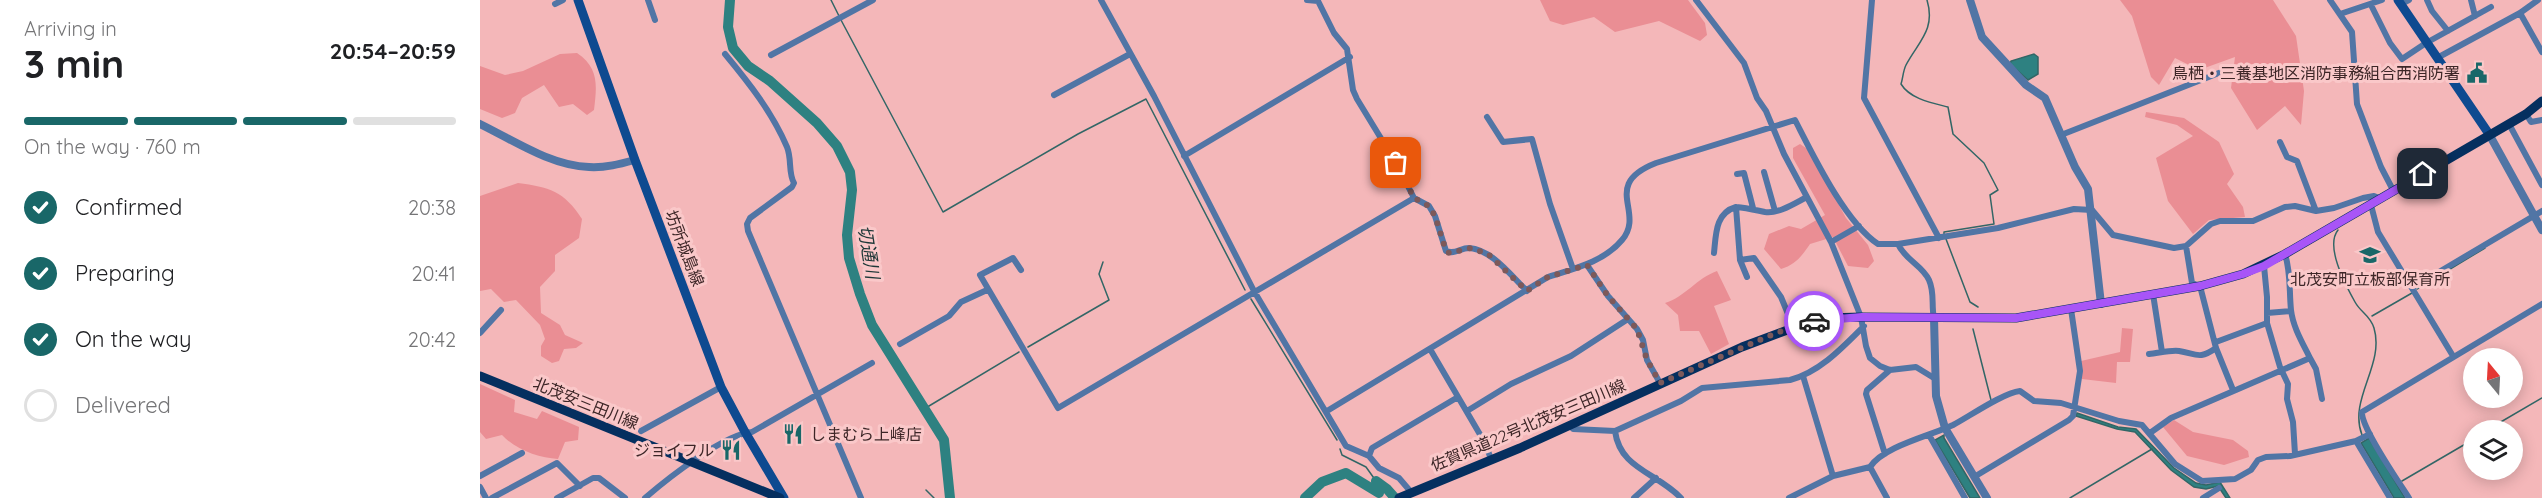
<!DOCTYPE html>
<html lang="en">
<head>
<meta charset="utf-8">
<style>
  :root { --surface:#fff; --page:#f2f2f2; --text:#202124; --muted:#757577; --line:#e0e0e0; --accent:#196768 }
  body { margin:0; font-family:Quicksand,"Noto Sans JP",sans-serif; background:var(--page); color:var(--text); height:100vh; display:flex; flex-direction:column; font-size:22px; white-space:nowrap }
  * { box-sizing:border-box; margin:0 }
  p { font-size:20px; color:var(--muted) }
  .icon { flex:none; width:33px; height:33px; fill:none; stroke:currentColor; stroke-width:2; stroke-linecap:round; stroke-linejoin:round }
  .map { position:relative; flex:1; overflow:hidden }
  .drawer { display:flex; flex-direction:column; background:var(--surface); width:480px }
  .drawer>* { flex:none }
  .needle { width:39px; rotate:342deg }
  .fabs { position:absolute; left:1983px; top:348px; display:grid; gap:12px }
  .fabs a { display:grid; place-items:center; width:60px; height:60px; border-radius:50%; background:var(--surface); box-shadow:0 3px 15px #0003; font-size:30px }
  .pin { position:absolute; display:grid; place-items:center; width:51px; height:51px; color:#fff; margin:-26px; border-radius:12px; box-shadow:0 3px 9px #0006 }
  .courier { position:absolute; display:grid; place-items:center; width:60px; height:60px; margin:-30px; border:4px solid #a855f7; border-radius:50%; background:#fff; color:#222; box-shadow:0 2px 8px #0007 }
  .head em { font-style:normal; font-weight:800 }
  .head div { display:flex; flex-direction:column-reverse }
  .head { display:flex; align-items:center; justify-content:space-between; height:102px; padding:0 24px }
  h1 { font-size:39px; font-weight:800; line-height:45px }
  .bar { display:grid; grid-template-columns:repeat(4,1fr); gap:9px 6px; align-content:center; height:72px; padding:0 24px }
  .bar i { height:8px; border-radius:4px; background:var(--line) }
  .bar .on { background:var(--accent) }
  .bar p { grid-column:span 4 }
  ol { padding:0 24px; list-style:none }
  li { display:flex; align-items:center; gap:18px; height:66px }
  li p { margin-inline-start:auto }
  li .icon { padding:6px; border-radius:50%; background:var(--accent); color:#fff; stroke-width:4 }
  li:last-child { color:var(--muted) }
  li i { width:33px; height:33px; border:3px solid var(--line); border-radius:50% }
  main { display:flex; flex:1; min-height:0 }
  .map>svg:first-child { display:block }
</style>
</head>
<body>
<main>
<section class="drawer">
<div class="head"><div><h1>3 min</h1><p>Arriving in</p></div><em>20:54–20:59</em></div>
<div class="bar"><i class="on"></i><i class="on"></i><i class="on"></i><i></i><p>On the way · 760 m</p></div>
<ol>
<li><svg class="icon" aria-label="check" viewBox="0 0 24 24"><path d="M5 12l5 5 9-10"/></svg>Confirmed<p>20:38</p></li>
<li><svg class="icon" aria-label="check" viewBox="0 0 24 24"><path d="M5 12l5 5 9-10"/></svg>Preparing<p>20:41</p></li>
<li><svg class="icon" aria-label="check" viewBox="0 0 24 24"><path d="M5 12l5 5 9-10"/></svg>On the way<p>20:42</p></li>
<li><i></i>Delivered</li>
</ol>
</section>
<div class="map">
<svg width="2062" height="498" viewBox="0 0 2062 498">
  <rect width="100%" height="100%" fill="#f4b7b9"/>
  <path fill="#ea8e94" d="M1060,0H1208L1225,23L1227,35L1220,41L1179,21L1135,32L1114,17L1083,25L1070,21Z
    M1640,0H1793L1816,36L1824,91L1821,125L1805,106L1777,130L1751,88L1755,57L1719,70L1695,58L1679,85L1671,77L1652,16Z
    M97,53C119,68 117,85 114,110L107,115L93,104L79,107L64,85L42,98L35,113L22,118L0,109V66L25,75L43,71L80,54Z
    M1666,112L1704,118L1739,142L1754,174L1747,184L1763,207L1765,217L1729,220L1713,234L1688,201L1676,158L1713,136L1697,125L1665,117Z
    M1320,144L1329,150L1366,218L1388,245L1394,261L1388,268L1368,266L1353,237L1330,244C1322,256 1315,265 1301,269L1284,249L1289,234L1309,226L1321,229L1345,215L1313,158V148Z
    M38,183C69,187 84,191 102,219L99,238L75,255V271L60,287L61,313L80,325L85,335L103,343L96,348L84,349L79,361L72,363L61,356V346L65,339L60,325L36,300L24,302L11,289L0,291V196Z
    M1237,271L1251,300L1234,306L1249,344L1231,354L1219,331H1200L1198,315L1185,303C1205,297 1217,278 1237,271Z
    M1642,328L1653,329L1650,362H1637L1636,383L1602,379L1601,361L1640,352Z
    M0,384L35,400L34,412L57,419L62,411L99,427L98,440L85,442L78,459C59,458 36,450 22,435L6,439L0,432Z
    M1694,420L1713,432L1753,440L1768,451L1769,457L1744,465L1707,456L1683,427Z"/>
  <path fill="#2e8181" stroke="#326666" stroke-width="1.5" d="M1554,54L1558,57V74L1548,80L1530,64L1531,61Z
    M1597,413L1638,427L1656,429L1694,468L1716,483L1726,485L1740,482L1750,498H1746L1738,486L1726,489L1714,487L1691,470L1655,432L1637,429L1596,416Z
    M1464,435V438L1500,498H1490L1455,440Z
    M1889,438L1925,498H1914L1881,443Z"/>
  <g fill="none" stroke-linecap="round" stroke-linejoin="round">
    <path stroke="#326666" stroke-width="1.5" d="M351,0L359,16
      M1447,0C1456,30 1438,42 1426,65C1423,71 1423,78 1421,84C1430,99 1452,103 1468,107L1473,134L1504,163L1518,190L1510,195L1514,224L1464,232V234
      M361,20L463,212L598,134L666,99L765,290
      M1858,230C1845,246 1866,286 1875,302C1881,313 1890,315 1894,328C1905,365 1868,399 1882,435
      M1466,239L1490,302L1498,307
      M1937,289L2005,248
      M771,299L857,440
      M1892,316L1932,293
      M1493,329L1511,400
      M548,347L629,300L619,274L623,262
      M444,409L539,352
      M2007,430L2062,398
      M860,449L862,455L886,467L896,481
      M1922,481L1994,439
      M446,490L454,498
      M1590,498L1672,449"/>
    <path stroke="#2e8181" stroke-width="10" d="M250,0L248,27L253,48L268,66L290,81L337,123L357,146L370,172L372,190L367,235L369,258L380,294L392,325L464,440L470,498
      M825,498L842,482L866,473L899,493L896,481L907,489L915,498"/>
    <path stroke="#5175a5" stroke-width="6" d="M168,0L175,20
      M621,0L674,96L774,291L866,446L889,456L899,468L919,478L931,492
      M827,0L838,1L854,33L867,49L873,90L877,99L916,163L934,198L949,206L955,216L966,251C975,255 980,248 989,248C1013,250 1031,276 1047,291
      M1216,0L1264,63L1277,98L1286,111L1304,154L1351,242L1381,317L1386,346L1390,358L1400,366L1410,370L1436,367L1454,378
      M1392,0L1384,98L1459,238
      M1850,0L1872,32L1877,104L1901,167L1914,192
      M1947,0L1952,11L1968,31
      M1991,0L1995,16
      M75,4L83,0
      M1921,4L1929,0
      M1891,5L1910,43L1922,59L1946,43L2011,7
      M2040,13L2062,52
      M1860,14L1902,0
      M245,54C269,83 292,112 307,147C312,159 308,173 314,183L312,187L270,218L267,224L268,231L381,498
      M291,55L393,0
      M1957,58L2040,13L2058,0
      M574,95L650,54
      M2046,114L2051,122L2062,120
      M1007,117L1023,142L1052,139L1070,204L1093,269
      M2029,124L2062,185
      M1581,135L1749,69
      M1800,142L1807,157L1817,161L1836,211
      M704,156L870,57
      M1284,172L1295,211
      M1257,174L1264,173L1273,208
      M1891,205L1898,232L1973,356
      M1351,242L1379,226
      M1706,246L1712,283L1720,286L1736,348L1753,390
      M1234,253C1236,235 1235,213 1256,207
      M1260,260L1267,277
      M1107,265L1128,296L1157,329L1163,340L1167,360L1180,383
      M1784,266L1787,297V323L1800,367L1808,384L1807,399L1813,422L1815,454
      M541,270L533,258L500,275L578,408L934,198
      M1932,288L2062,211
      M1673,294L1682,352
      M1787,313L1811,311
      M1454,318C1451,306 1455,293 1449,280C1442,265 1425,260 1418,244L1518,228L1594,209L1612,210L1633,235L1694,248L1706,246L1731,224L1740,221H1773L1805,207L1815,206L1836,211L1854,208L1883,198L1894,196L1902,199
      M1313,326L1301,297L1274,258L1260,260L1256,207C1267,208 1275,210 1285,212C1299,214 1315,203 1327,197
      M0,333L21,310
      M1736,342L1787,323
      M420,344L469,316L481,302L507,290
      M950,349L1005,443L1011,459
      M1669,354C1679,353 1690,350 1699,351C1717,354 1719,360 1736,348
      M1830,358L1836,369L1842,399
      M1323,376L1353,476
      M847,411L1068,277C1093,269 1124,262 1142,240C1166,212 1120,185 1176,163L1315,120C1333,155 1365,222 1398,244H1418
      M987,411L1031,384L1091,356L1148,319
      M1090,425L1093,429L1135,431L1201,401L1222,388L1310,380C1340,372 1363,347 1384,326
      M161,431L241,387
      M1135,431C1140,469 1176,472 1201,498
      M1670,433L1691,418L1830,358C1822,342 1813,327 1811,310C1809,290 1811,273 1805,254
      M1449,435L1485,498
      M1876,441L1910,498
      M1405,454L1386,394L1387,390L1410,370
      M889,456L892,448L978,397
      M1390,467L1407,498
      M0,476L42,453
      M1494,477L1589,420L1593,416L1600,371L1591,309
      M0,487L6,498
      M12,498L77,463L100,486
      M77,498L113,478H119L145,498
      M165,498C187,479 244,434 272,432L392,363
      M1154,498L1176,478
      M1309,498L1353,476L1390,467C1404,446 1450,436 1473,425C1490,416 1523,393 1540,391L1554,401L1581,403L1639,421L1662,425L1695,464L1722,481L1755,479L1771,470L1778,460L1786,457L1810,456L1876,441L1890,434
      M1723,498L1739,488
      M1929,498C1919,482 1881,428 1882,412L2062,304"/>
    <path stroke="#5175a5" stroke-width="8" d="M1490,0L1502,37L1546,85L1565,98L1595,167L1608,189L1621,304
      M0,124C33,140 71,166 109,167C125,168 140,164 155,160
      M2009,134L2062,230
      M1454,318L1456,396L1465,428L1507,498"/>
    <path stroke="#0e4a90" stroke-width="9" d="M98,0L155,160L241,387L265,432L304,498
      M1918,0L2009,134"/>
    <path stroke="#052f5f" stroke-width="9" d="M0,376L300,498
      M919,498L1040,448L1262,347L1329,322L1347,318L1381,317L1536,318L1720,286L1763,274L1805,254L2046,114L2062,101"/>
  </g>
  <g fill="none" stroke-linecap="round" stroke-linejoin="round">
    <path stroke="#7d595a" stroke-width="6" stroke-dasharray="0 10.8" d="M916,163L934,198L949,206L955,216L966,251L969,253L991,248L1008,254L1047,291L1068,277L1107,265L1128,296L1157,329L1167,360L1180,383L1296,333L1334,321"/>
    <path stroke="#a855f7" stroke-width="8" d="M1334,321L1382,317L1536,318L1720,286L1763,274L1784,266L1943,174"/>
  </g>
  <defs>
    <g id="civic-bare" transform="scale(1.62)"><path d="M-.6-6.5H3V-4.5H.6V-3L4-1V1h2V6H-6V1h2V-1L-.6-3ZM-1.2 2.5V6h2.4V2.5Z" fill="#196768" stroke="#fac8c9" stroke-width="2.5" paint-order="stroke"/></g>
    <g id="school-bare" transform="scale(1.62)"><path d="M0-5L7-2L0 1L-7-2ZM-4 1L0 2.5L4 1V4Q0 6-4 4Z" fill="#196768" stroke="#fac8c9" stroke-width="2.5" paint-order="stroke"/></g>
    <g id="restaurant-bare" transform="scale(1.62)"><path d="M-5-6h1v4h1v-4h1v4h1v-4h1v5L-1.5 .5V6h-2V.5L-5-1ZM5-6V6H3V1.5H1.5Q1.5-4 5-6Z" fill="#196768" stroke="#fac8c9" stroke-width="2.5" paint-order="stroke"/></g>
  </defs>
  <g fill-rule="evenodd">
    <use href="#civic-bare" x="1997" y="73"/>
    <use href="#school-bare" x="1890" y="255"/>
    <use href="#restaurant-bare" x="313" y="434"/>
    <use href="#restaurant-bare" x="251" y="450"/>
  </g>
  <g text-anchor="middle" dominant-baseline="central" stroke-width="6" stroke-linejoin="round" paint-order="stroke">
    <g font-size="16" fill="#3d2627" stroke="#fac8c9" text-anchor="end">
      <text x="1980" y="73">鳥栖・三養基地区消防事務組合西消防署</text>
      <text x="1890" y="279" text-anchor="middle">北茂安町立板部保育所</text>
      <text x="330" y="434" text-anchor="start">しまむら上峰店</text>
      <text x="234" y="450">ジョイフル</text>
    </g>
    <g font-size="16" fill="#3d2627" stroke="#fac8c9">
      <text transform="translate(205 248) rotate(69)">坊所城島線</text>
      <text transform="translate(106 403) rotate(22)">北茂安三田川線</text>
      <text transform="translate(1048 425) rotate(-23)">佐賀県道22号北茂安三田川線</text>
    </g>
    <g font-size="18" font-style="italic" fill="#1e3838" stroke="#fac8c9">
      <text transform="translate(389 252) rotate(81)">切通川</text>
    </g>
  </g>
</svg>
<div class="fabs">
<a><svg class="needle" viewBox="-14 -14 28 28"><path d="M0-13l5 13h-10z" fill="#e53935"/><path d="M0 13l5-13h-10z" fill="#757577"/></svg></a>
<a><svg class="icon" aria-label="layers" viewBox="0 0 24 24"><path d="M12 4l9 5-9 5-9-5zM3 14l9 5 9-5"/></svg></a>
</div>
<div class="pin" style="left:916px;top:163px;background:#ea580c"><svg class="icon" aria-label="bag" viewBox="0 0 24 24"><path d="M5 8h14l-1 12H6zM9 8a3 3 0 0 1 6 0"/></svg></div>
<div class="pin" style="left:1943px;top:174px;background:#1f2937"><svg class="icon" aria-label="home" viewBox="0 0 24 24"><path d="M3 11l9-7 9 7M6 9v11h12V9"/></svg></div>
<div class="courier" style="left:1334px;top:321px"><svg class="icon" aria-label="car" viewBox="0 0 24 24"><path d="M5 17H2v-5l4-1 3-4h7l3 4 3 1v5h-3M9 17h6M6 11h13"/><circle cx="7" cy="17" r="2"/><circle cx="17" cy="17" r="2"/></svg></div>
</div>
</main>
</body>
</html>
